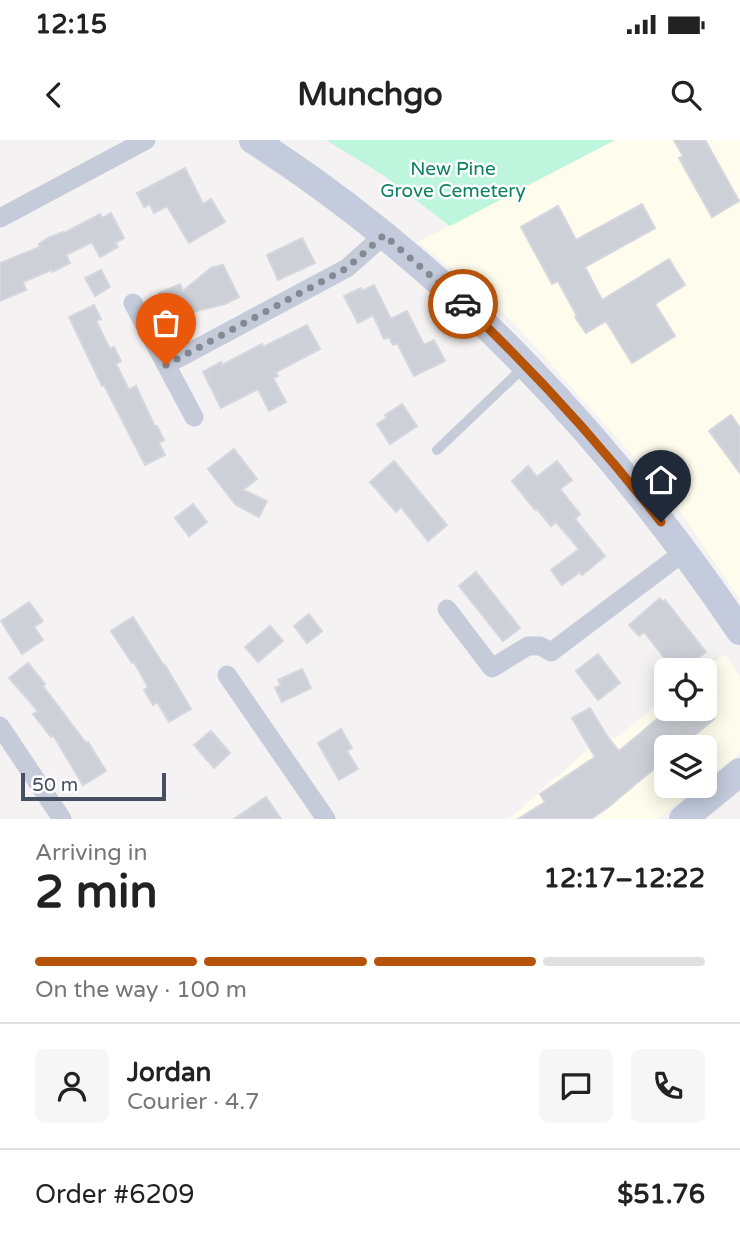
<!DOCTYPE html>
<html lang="en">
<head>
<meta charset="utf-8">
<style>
  :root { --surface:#fff; --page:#f6f6f6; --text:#222; --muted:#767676; --line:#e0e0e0; --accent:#b45309 }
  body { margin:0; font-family:"Varela Round",sans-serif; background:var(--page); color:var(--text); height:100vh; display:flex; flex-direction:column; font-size:26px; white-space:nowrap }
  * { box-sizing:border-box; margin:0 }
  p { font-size:23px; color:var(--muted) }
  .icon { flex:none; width:38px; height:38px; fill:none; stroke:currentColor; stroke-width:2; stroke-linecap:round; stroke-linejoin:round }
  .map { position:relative; height:679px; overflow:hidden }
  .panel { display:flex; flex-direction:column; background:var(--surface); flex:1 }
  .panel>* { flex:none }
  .buttons { position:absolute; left:654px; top:518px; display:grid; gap:14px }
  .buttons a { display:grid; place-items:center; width:63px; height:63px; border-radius:10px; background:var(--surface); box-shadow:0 4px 18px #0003; font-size:35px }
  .scale { position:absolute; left:21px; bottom:18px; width:145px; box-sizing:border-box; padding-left:7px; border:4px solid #475062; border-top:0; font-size:19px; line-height:24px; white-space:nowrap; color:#475062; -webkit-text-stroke:5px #fff; paint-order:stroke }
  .pin { position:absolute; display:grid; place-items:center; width:60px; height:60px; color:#fff; margin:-72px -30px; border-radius:50% 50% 50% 0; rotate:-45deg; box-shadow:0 0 7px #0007 }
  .pin .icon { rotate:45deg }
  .courier { position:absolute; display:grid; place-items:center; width:70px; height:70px; margin:-35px; border:5px solid #b45309; border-radius:50%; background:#fff; color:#222; box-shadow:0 2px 9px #0007 }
  .overview em { font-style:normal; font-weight:700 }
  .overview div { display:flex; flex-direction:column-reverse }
  .overview { display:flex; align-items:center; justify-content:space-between; height:119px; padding:0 35px }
  h1 { font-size:46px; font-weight:700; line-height:52px }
  .bar { display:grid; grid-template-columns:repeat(4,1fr); gap:10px 7px; align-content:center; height:84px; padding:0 35px }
  .bar i { height:9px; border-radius:5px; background:var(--line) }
  .bar .active { background:var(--accent) }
  .bar p { grid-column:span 4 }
  .line { display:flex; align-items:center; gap:18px; padding:0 35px; border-top:2px solid var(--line) }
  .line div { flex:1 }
  .round { display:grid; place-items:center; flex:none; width:74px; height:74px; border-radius:10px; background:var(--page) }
  .status { display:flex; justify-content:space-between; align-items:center; height:49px; padding:0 35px; background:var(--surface); direction:ltr }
  .status svg { height:19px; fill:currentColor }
  header { display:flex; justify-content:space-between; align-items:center; height:91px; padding:0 35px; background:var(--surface); font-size:32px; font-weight:700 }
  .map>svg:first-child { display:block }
</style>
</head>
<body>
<div class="status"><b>12:15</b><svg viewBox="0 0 49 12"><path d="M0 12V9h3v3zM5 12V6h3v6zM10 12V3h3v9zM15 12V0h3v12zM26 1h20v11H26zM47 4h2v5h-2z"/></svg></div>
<header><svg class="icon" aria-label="back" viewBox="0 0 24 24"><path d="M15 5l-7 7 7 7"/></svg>Munchgo<svg class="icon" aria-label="search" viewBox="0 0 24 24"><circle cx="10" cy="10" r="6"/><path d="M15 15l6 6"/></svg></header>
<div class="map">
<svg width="740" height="679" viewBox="0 0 740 679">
  <rect width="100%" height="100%" fill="#f4f2f2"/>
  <path fill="#fefcec" d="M615,0H740V460L672,360L532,203L494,163L418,102Z
    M725,514L740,536V613L705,641V607H667V646H699L657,679H509L597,601L619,596L667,556V569H705V530H701Z"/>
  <path fill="#bdf5dd" d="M326,0H615L450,86L383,35Z"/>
  <path fill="#ced0d8" stroke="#d5d6de" stroke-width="2" d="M674,0H705L739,61L712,77L679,18L683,16Z
    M185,28L203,64L211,59L225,82L189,103L167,66L154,73L150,64L144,67L137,53Z
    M642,64L655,88L585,127L602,160L669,119L685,145L655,164L675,196L632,223L606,181L586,193L575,177L577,176L558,141L552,144L521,87L558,66L576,100Z
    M111,73L124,98L115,103L118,107L100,117L92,102L66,115L70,123L52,132L51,130L23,142L26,150L0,161V123L40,107L39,104L48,98L63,92L64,93L100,74L102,78Z
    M302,98L315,123L278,140L267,115Z
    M223,125L239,157L225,164L193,172L195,179L178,186L177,183L173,185L159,153L180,144L183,151L211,128Z
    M101,130L110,147L95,156L85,138Z
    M374,145L391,179L407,171L424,205L434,200L445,221L414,236L397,203L393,205L389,197L384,199L373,175L358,183L344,156L361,148L362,151Z
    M94,165L101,179L96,181L110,209L114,207L121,221L116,224L129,250L136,246L155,287L157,286L164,300L159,303L165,315L145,325L104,245L102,246L69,177Z
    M307,185L320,209L276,232L278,236L273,238L286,262L269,271L258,249L221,268L203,232L221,222L222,225L262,204L263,207Z
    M402,264L417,286L390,304L377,284L387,278L385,275Z
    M731,275L740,288V333L709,291Z
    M234,309L257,339L243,350L267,361L259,377L236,365L208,329Z
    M394,321L447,385L428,401L401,367L396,372L370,342Z
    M557,321L572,340L560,349L580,374L575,379L605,416L582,435L580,432L562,445L551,430L579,409L556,382L551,386L536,368L535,370L512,341L528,326L537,337Z
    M193,364L207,382L189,396L175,378Z
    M476,432L520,488L503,501L459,446Z
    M660,458L663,462L665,460L706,512L682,530H674L644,492L639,496L629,485Z
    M29,462L43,481L34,487L43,500L22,514L1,481Z
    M309,474L322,491L307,503L294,486Z
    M133,477L164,526L165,525L191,569L169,582L157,562L153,565L144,550L148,547L134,522L132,523L111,491Z
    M270,486L283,501L258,522L245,507Z
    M598,514L620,543L598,560L576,531Z
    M28,523L45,544L43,546L86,603L88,602L106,631L83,645L53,595L51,597L33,574L38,571L9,538Z
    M302,529L311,548L282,562L275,548L281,545L278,540Z
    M590,568L607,596L619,611L669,569H706L714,579L680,607H667V618L607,668L591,679H518L545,662L540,654L595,617L572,578Z
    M341,589L352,608L347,611L358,629L339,640L318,603Z
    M211,591L230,613L214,628L194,605Z
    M266,657L281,679H234Z"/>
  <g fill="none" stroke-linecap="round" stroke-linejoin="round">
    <path stroke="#c5cbd8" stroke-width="10" d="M437,310L524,227"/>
    <path stroke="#c5cbd8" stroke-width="19" d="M0,78L146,0
      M133,163L194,277
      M166,225L347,128L384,95
      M447,469L492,528L528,506H540L551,512L684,412
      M227,535L326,679
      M0,586L62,679"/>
    <path stroke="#c3cbdc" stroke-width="28" d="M253,0C448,125 611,300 740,491
      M683,679L740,632"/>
  </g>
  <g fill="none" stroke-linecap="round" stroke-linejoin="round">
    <path stroke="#848994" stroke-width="7" stroke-dasharray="0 12.6" d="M166,225L347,128L384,95L463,164"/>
    <path stroke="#b45309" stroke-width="9" d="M463,164C534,231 601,305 661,382"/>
  </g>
  <g text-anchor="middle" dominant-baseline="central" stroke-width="5" stroke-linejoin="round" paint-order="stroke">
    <g font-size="19" fill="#0c825e" stroke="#fff">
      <text x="453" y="29">New Pine<tspan x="453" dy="22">Grove Cemetery</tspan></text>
    </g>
  </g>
</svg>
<div class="buttons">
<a><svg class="icon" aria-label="locate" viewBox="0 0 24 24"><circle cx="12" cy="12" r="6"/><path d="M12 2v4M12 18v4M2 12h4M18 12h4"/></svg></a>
<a><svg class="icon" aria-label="layers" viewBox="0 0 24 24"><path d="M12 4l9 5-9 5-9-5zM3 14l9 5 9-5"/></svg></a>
</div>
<div class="scale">50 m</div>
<div class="pin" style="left:166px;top:225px;background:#ea580c"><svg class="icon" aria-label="bag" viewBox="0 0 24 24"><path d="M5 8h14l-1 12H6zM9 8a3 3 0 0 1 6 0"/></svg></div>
<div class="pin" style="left:661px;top:382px;background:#1f2937"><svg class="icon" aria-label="home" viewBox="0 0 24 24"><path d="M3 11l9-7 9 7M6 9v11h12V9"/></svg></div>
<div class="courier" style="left:463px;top:164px"><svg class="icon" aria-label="car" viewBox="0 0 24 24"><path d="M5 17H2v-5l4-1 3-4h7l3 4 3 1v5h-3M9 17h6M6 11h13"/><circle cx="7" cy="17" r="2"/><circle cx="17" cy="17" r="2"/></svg></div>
</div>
<section class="panel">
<div class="overview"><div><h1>2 min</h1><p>Arriving in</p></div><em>12:17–12:22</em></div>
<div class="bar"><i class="active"></i><i class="active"></i><i class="active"></i><i></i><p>On the way · 100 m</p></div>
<div class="line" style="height:126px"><a class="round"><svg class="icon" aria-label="person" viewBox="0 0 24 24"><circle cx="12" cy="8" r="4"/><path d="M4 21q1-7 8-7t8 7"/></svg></a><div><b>Jordan</b><p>Courier · 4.7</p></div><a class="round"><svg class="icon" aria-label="chat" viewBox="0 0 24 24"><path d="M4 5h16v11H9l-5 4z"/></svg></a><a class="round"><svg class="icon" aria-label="phone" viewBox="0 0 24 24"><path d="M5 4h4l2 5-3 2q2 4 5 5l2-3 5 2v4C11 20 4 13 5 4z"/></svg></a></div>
<div class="line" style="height:91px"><div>Order #6209</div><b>$51.76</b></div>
</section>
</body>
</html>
